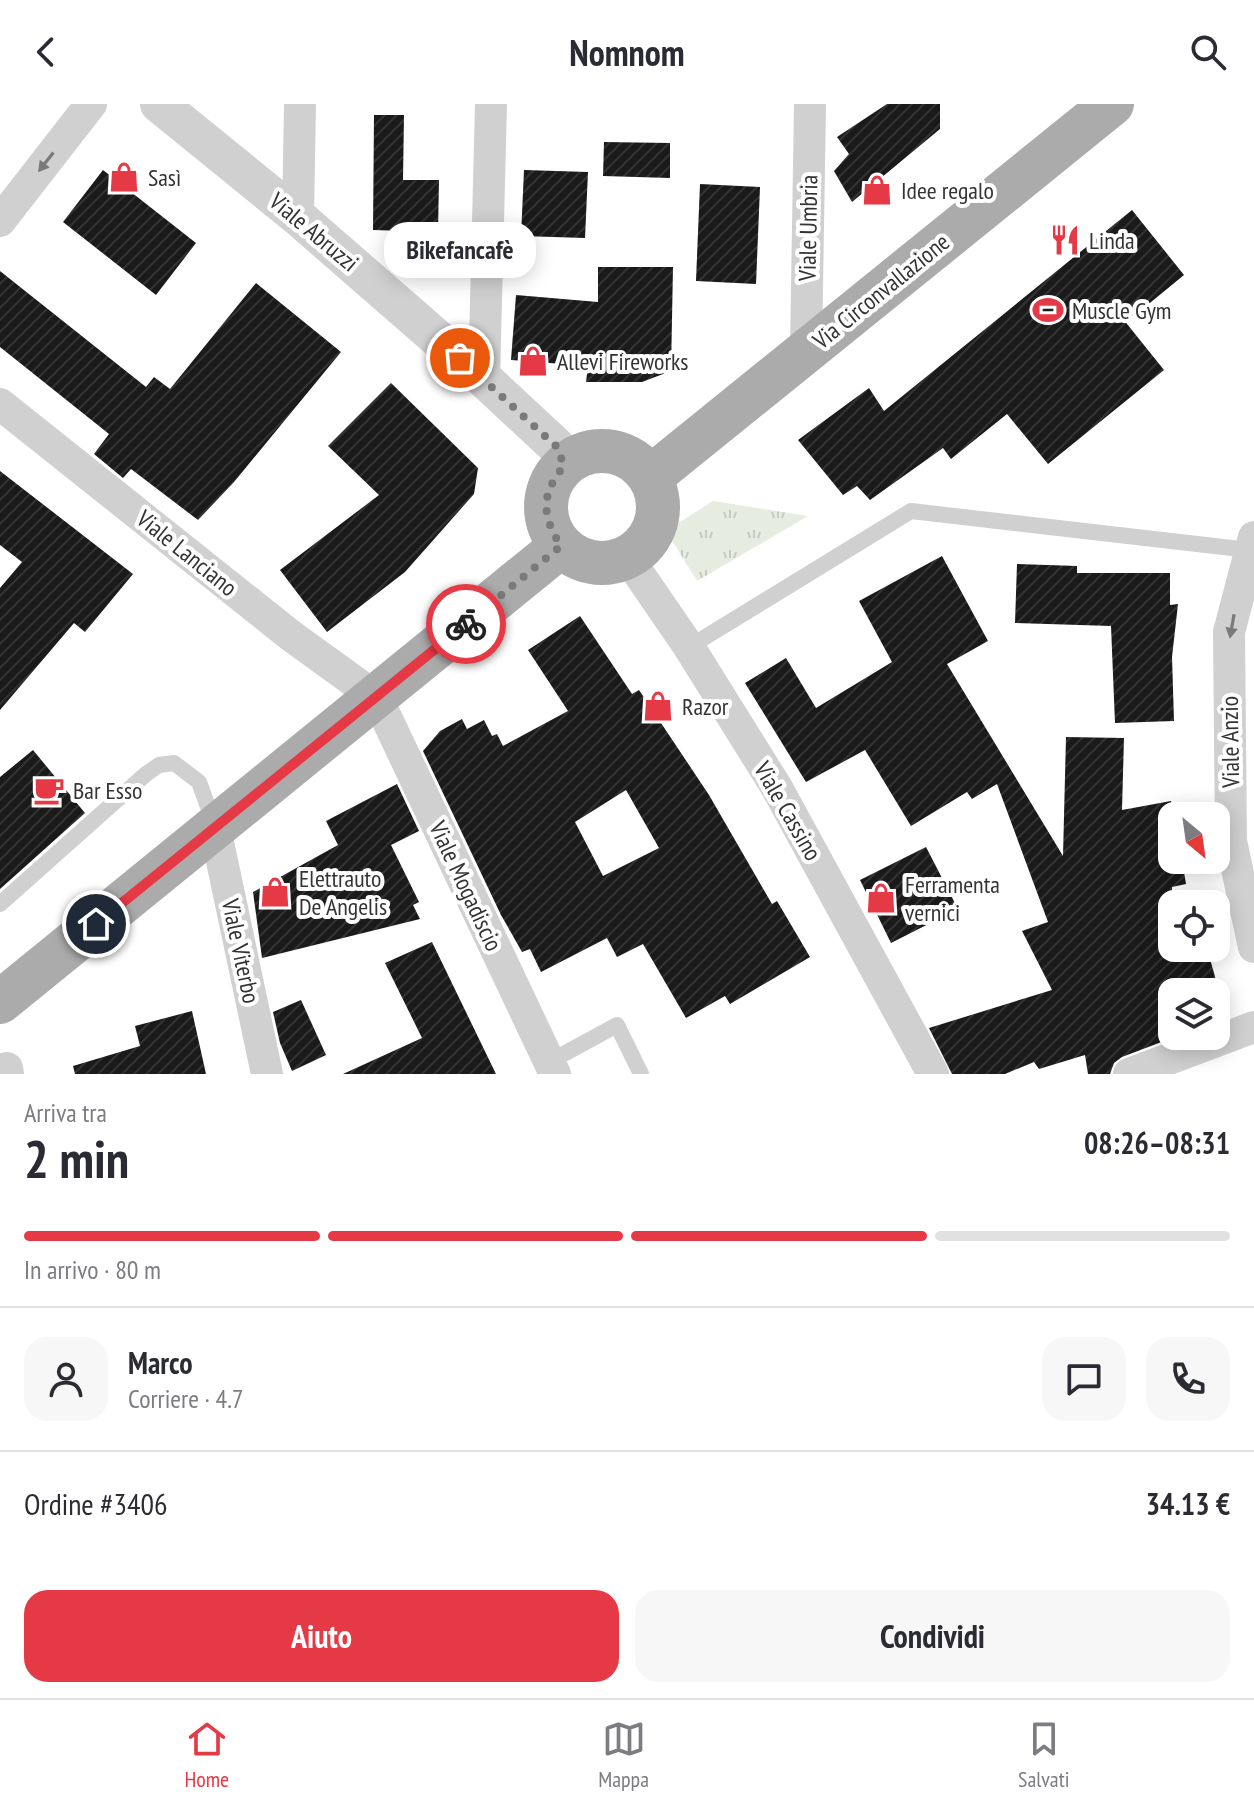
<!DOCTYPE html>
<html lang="it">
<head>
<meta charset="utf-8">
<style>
  :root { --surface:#fff; --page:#f7f7f7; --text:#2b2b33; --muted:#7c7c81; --line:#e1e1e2; --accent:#e63946 }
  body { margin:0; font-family:"PT Sans Narrow",sans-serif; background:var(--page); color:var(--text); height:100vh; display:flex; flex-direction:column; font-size:30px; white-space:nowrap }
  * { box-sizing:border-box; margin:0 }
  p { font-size:26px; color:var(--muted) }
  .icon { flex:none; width:44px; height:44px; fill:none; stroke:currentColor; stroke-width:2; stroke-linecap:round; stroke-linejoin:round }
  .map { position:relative; height:970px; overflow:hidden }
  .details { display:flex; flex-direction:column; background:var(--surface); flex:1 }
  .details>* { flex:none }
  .needle { width:52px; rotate:151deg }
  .tools { position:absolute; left:1158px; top:698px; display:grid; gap:16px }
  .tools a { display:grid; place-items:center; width:72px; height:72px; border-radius:16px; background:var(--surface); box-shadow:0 4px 20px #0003; font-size:40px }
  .pin { position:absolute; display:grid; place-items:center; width:68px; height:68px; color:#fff; margin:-34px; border:4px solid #fff; border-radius:50%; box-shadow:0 2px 8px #0007 }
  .courier { position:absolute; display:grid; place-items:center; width:80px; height:80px; margin:-40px; border:6px solid #e63946; border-radius:50%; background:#fff; color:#222; box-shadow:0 2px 10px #0007 }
  .bubble { position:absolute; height:56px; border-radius:24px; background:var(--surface); box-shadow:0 4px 20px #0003; font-size:26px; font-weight:600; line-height:56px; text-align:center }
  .overview em { font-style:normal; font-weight:600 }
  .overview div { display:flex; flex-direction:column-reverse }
  .overview { display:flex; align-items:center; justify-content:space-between; height:136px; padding:0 24px }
  h1 { font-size:52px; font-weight:600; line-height:60px }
  .bar { display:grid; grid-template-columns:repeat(4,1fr); gap:12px 8px; align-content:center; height:96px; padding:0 24px }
  .bar i { height:10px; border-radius:6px; background:var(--line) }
  .bar .current { background:var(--accent) }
  .bar p { grid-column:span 4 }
  .line { display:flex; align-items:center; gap:20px; padding:0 24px; border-top:2px solid var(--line) }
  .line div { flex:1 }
  .round { display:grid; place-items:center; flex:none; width:84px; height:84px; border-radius:24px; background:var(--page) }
  .action { display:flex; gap:16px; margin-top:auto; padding:16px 24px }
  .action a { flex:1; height:92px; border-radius:24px; background:var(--accent); color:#fff; font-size:32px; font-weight:600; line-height:92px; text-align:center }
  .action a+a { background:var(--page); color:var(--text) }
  header { display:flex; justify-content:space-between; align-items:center; height:104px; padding:0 24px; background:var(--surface); font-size:36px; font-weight:600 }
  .tab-bar { display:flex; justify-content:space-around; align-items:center; height:112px; border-top:2px solid var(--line); background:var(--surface); font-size:22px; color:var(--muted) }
  .tab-bar a { display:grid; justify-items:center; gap:4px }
  .tab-bar .current { color:var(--accent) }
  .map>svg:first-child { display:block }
</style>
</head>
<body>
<header><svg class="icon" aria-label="back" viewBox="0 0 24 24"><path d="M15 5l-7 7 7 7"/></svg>Nomnom<svg class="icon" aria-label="search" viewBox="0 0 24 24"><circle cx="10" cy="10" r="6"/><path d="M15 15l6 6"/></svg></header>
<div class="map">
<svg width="1254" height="970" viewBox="0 0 1254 970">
  <defs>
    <pattern id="grass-tufts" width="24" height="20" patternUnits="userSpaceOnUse" patternTransform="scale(2)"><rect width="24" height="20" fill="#e6ecdf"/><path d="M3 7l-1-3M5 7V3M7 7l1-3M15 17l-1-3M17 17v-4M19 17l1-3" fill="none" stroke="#c6cbc0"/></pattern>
    <pattern id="building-hatch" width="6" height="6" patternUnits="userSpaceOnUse" patternTransform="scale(2)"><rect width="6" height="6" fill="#1a1a1a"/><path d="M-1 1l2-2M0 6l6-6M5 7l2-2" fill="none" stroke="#333"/></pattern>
  </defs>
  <rect width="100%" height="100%" fill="#fff"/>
  <path fill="url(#grass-tufts)" d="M713,397L808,412L697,477L666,427Z"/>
  <path fill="url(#building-hatch)" fill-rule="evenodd" d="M887,0H940V25L852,98L834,67L849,50L837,33Z
    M374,11H404L403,76H439L438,128L373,126Z
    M604,38L670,39V74L603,72Z
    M103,66L196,139L156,191L63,118Z
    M524,66L588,68L585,134L521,132Z
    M700,80L760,83L756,180L696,177Z
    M1132,106L1184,171L1134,212L1115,205L1164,266L1048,360L1007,310L951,355L943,344L870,396L857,382L843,391L798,336L869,284L884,307Z
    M598,163H673L671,267L642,278H586L588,262L511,256L516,191L598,198Z
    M0,167L146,283L154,273L170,285L256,179L341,248L234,378L198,416L131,365L123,374L94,350L109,330L0,243Z
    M391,279L478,364L474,390L405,468L327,528L280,466L379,391L328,342Z
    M0,367L133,470L85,528L74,519L0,606V484L22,458L0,441Z
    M942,452L988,537L947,560L1063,752L1066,633L1124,634L1122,706L1171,697L1174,712L1172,756H1182L1186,780L1172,783V844H1207L1222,898L1216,900V888H1172V934L1122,953L1114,959L1110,970H1088L1085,951L1039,965L1034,958L1005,970H952L929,924L1052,886L1022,827L1048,818L997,680L972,695L967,688L911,722L865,646L806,678L745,579L786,554L816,604L892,558L859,497Z
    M1017,460L1077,462V469H1170V501L1178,500L1172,553L1174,617L1115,619L1111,522L1015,519Z
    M580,512L632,590L639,586L709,691L772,800L777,797L810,853L730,900L725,892L686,914L643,840L617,853L607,834L541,868L530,845L522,848L501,811L423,647L440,627L462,615L467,625L484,616L492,632L497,630L503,642L568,607L528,546ZM626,686L659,744L603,772L575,718Z
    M33,646L85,709L0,785V673Z
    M397,680L419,727L391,741L419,798L413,801L420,815L262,854L253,788L338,741L326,717Z
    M926,743L958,805L891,839L860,776Z
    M432,838L496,970H343L422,934L385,859Z
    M301,896L326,951L292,967L280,939L273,908Z
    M192,907L206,970H75L73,962L140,942L135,922Z"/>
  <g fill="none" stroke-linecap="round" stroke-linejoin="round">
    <path stroke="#d0d0d0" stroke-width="16" d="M689,543L911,407L1249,446
      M0,800L146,670L159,661L174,659L199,678L215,722
      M549,958L617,921L641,970"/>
    <path stroke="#d0d0d0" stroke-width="32" d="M298,113L300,0
      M0,117L91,0
      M806,247L810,0
      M484,275L491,0
      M0,300L290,531L377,594L555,970
      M1254,433L1229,528L1231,737L1254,843
      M628,454L689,543L777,684L933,970
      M215,724L267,970
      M7,964L8,970
      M1129,970L1254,923"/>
    <path stroke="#d0d0d0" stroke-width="38" d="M159,0L298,113L484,275L557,343L564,362"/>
    <path stroke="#ababab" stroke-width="44" d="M546 403a56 56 0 1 1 112 0a56 56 0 1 1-112 0Z
      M648,371L658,367L1112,0
      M0,898L561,442"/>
  </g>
  <defs><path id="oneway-solid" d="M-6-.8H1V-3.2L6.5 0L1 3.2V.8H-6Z" transform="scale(2)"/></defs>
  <g fill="#7a7a7a">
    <use href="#oneway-solid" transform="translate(46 58) rotate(128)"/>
    <use href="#oneway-solid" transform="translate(1232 522) rotate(100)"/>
  </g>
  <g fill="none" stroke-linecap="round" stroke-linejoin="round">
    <path stroke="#7a7a7a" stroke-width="8" stroke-dasharray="0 14.4" d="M460,254L557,343L564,362C541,390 541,411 561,442L466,520"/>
    <path stroke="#e63946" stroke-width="10" d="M96,820L466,520"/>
  </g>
  <defs>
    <g id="shop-bare" transform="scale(2.4)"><path d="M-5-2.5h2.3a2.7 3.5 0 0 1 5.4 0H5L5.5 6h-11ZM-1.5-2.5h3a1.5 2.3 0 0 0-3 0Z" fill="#e63946" stroke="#fff" stroke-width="2.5" paint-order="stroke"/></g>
    <g id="restaurant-bare" transform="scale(2.4)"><path d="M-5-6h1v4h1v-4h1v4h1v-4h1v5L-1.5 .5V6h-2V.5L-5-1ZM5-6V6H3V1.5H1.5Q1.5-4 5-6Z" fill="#e63946" stroke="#fff" stroke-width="2.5" paint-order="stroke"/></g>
    <g id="stadium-bare" transform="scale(2.4)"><path d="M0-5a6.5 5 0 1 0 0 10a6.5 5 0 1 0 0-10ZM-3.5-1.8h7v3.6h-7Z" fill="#e63946" stroke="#fff" stroke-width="2.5" paint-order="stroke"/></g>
    <g id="cafe-bare" transform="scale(2.4)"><path d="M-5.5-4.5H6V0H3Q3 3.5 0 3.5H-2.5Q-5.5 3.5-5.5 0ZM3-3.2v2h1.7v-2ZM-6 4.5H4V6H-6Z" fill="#e63946" stroke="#fff" stroke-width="2.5" paint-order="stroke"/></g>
  </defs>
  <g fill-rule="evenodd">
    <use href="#shop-bare" x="124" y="73"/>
    <use href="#shop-bare" x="877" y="86"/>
    <use href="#restaurant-bare" x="1065" y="136"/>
    <use href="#stadium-bare" x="1048" y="206"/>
    <use href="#shop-bare" x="533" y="257"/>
    <use href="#shop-bare" x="658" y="602"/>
    <use href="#cafe-bare" x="49" y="686"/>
    <use href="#shop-bare" x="275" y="788"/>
    <use href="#shop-bare" x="881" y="794"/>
  </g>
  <g text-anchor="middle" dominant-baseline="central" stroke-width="8" stroke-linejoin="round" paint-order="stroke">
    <g font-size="24" fill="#333" stroke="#fff" text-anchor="start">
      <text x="148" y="73">Sasì</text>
      <text x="901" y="86">Idee regalo</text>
      <text x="1089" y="136">Linda</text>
      <text x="1072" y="206">Muscle Gym</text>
      <text x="557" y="257">Allevi Fireworks</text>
      <text x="682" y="602">Razor</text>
      <text x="73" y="686">Bar Esso</text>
      <text x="299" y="774">Elettrauto<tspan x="299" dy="28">De Angelis</tspan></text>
      <text x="905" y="780">Ferramenta<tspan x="905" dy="28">vernici</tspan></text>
    </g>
    <g font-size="24" fill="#333" stroke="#fff">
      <text transform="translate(808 124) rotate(-89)">Viale Umbria</text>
      <text transform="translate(314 128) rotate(40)">Viale Abruzzi</text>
      <text transform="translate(881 187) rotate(-39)">Via Circonvallazione</text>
      <text transform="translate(187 449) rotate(39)">Viale Lanciano</text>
      <text transform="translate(1230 638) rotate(-91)">Viale Anzio</text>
      <text transform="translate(788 707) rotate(60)">Viale Cassino</text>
      <text transform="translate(466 782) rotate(65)">Viale Mogadiscio</text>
      <text transform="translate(241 847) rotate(78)">Viale Viterbo</text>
    </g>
  </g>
</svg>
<div class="tools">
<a><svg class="needle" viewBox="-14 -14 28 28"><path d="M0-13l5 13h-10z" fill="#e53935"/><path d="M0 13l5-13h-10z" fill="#7c7c81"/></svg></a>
<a><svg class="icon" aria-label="locate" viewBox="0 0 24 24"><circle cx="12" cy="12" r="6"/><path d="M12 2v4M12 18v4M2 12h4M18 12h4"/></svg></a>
<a><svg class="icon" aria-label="layers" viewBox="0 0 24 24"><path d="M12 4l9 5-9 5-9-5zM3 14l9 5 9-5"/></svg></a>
</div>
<div class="pin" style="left:460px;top:254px;background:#ea580c"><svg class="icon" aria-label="bag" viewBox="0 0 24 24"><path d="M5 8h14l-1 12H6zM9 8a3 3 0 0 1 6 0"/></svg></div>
<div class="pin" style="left:96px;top:820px;background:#1f2937"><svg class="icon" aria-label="home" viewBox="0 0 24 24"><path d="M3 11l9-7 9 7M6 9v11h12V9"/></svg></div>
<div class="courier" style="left:466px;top:520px"><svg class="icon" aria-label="bike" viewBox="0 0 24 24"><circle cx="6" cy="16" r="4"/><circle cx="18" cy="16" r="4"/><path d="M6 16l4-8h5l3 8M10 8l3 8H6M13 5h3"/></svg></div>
<div class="bubble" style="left:384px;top:118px;width:152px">Bikefancafè</div>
</div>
<section class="details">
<div class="overview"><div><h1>2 min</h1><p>Arriva tra</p></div><em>08:26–08:31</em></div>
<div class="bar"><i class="current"></i><i class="current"></i><i class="current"></i><i></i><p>In arrivo · 80 m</p></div>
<div class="line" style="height:144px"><a class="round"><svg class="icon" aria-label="person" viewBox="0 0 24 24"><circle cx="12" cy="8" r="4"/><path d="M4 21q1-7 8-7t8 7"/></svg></a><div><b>Marco</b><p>Corriere · 4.7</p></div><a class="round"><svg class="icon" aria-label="chat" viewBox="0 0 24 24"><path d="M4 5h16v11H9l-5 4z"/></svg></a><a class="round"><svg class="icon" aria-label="phone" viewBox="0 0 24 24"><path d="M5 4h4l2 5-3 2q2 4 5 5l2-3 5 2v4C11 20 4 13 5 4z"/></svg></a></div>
<div class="line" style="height:104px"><div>Ordine #3406</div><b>34.13 €</b></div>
<div class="action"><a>Aiuto</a><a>Condividi</a></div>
</section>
<nav class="tab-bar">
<a class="current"><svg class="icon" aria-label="home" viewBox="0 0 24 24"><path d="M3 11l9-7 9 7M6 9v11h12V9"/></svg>Home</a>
<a><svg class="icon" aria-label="map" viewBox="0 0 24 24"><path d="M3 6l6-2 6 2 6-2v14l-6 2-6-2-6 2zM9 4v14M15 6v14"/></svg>Mappa</a>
<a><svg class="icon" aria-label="saved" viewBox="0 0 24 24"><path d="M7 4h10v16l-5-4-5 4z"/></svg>Salvati</a>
</nav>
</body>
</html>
